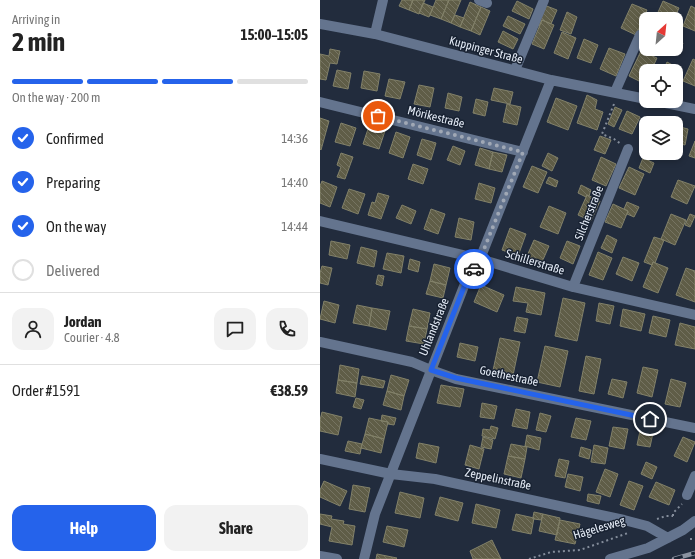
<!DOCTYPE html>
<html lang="en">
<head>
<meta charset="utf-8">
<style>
  :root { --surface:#fff; --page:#f2f2f2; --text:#222; --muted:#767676; --line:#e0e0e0; --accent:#2563eb }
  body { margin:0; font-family:"Asap Condensed",sans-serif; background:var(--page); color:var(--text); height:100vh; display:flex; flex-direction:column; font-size:15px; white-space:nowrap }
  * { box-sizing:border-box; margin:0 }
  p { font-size:13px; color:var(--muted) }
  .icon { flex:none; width:22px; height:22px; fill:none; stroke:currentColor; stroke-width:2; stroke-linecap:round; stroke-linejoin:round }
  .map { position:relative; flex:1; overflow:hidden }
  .sheet { display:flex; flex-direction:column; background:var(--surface); width:320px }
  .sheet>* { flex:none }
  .needle { width:26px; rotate:27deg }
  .tools { position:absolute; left:319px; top:12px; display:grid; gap:8px }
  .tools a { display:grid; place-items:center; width:44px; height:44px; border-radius:8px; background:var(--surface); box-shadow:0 2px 6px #0003; font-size:20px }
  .pin { position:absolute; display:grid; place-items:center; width:34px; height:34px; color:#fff; margin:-17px; border:2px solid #fff; border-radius:50%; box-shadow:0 1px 4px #0007 }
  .courier { position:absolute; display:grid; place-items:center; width:40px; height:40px; margin:-20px; border:3px solid #2563eb; border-radius:50%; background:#fff; color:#222; box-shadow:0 1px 5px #0007 }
  .overview em { font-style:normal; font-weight:700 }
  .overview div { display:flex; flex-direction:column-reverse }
  .overview { display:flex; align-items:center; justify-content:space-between; height:68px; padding:0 12px }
  h1 { font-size:26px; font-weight:700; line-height:30px }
  .bar { display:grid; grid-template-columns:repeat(4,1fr); gap:6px 4px; align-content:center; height:48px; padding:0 12px }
  .bar i { height:5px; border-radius:3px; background:var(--line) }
  .bar .on { background:var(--accent) }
  .bar p { grid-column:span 4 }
  .line { display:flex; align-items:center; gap:10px; padding:0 12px; border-top:1px solid var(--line) }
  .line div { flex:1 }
  .round { display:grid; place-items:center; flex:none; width:42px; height:42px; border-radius:12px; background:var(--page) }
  ol { padding:0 12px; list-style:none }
  li { display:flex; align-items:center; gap:12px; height:44px }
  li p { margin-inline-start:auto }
  li .icon { padding:4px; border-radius:50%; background:var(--accent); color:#fff; stroke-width:4 }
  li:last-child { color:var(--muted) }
  li i { width:22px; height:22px; border:2px solid var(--line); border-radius:50% }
  .button { display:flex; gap:8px; margin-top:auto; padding:8px 12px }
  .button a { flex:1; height:46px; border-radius:12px; background:var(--accent); color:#fff; font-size:16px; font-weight:700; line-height:46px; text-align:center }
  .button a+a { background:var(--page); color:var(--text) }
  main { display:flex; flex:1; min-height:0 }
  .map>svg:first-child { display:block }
</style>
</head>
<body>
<main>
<section class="sheet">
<div class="overview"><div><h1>2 min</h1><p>Arriving in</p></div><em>15:00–15:05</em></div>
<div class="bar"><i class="on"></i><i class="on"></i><i class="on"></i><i></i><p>On the way · 200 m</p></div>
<ol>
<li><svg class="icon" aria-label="check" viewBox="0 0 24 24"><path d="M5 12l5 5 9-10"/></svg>Confirmed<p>14:36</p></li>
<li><svg class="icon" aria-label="check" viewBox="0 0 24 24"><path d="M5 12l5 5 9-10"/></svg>Preparing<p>14:40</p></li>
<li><svg class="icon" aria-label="check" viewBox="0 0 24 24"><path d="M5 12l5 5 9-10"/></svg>On the way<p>14:44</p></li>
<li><i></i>Delivered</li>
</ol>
<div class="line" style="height:72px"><a class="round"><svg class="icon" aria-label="person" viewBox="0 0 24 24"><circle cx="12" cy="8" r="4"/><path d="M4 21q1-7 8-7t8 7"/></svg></a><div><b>Jordan</b><p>Courier · 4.8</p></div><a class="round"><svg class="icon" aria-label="chat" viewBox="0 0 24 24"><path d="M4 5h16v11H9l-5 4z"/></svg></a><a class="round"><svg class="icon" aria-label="phone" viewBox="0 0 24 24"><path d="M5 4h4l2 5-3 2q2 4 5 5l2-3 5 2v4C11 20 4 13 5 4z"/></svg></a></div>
<div class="line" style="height:52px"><div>Order #1591</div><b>€38.59</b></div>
<div class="button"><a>Help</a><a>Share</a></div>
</section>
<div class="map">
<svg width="375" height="559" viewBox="0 0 375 559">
  <defs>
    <pattern id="building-back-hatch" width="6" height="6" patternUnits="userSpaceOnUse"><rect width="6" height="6" fill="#5f5d47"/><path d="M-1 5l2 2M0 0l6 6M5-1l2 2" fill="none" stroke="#767462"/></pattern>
  </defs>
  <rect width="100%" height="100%" fill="#222c3d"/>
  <path fill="url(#building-back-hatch)" stroke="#828169" d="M82,0H93L89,10L79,6Z
    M93,0H105L99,14L89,10Z
    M116,0H129L121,19L110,15Z
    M129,0H141L131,23L121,19Z
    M197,1L213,9L209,19L192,11Z
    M343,1L359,8L354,19H335Z
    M150,2L161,7L151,31L140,27Z
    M103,3L113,7L109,17L99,13Z
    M312,4L327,10L316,35L301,28Z
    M224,5L237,10L231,24L222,20L219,26L216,25Z
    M371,6L375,8V31L363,26Z
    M161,7L170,11L160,35L151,31Z
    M247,12L257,17L251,34L240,30Z
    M135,15L144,18L140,27L131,23Z
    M188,16L205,24L200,34L183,26Z
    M222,20L234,25L224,49L212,44Z
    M183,31L198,39L193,49L178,42Z
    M242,32L256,38L248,59L234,53Z
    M264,39L278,45L271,63L257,58Z
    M356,40L363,43L360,51L355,49H356Z
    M289,48L305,54L296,76L280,69Z
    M10,49L20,51L17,64L10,63L6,80L0,79V54L9,56Z
    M321,51L337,58L331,71H326V81L325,84L309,76Z
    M373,59L375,60V86L363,81Z
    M347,62L360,69L356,77V71H343Z
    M17,70L31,73L28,89L13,86Z
    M44,71L60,74L57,91L41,88Z
    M69,79L85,82L80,99L65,96Z
    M99,85L114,88L110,107L94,104Z
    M174,88L193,92L190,104L171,100Z
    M128,93L142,97L139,111L125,108Z
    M267,95L277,100L275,109L283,112L277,130L257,123Z
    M236,98L257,106L248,130L227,122Z
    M156,99L168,102L165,116L153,113Z
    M187,104L201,107L197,125L183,122Z
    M295,107L302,110L294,127L288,124Z
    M307,111L320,117L312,134L299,129Z
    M0,118L9,121L1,150L0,149Z
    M21,123L36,128L30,146L15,142Z
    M49,126L65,131L59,149L43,144Z
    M356,126L368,129L365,145L356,143Z
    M326,128V144L320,141Z
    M76,132L90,137L83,158L69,153Z
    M280,136L291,140L285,154L274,150Z
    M102,139L116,143L111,160L97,155Z
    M375,141V158L369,156Z
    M133,146L145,151L140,165L127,160Z
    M160,148L173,152L169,169L155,165Z
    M173,152L187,155L182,172L169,169Z
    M21,153L33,157L25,179L17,177L21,167L17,165Z
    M228,153L238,158L232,171L222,166Z
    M281,157L296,164L286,186L272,180Z
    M323,158L334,163L330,173L319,168Z
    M93,164L108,169L103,184L88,179Z
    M212,166L227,172L218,193L203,187Z
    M309,167L324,174L315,195L299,188Z
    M229,177L238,181L236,187L226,183Z
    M358,180L375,186L367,204L351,197Z
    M2,181L17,187L10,207L0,203V186Z
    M159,183L175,188L171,203L155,199Z
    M261,185L271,190L269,196L267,195L266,197L258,193Z
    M29,189L45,194L38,214L22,208Z
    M58,193L69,196L61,219L48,215L52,202L55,203Z
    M267,195L280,201L271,221L258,215Z
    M307,202L319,207L314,217L307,214L308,211L304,209Z
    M293,204L308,211L301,228L285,222Z
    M82,205L96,211L91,224L76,218Z
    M229,206L246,213L238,234L220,227Z
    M111,209L125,214L118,234L104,229Z
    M351,214L366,220L355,245L341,239Z
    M370,214L375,216L370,227L365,225Z
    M139,218L154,222L151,240L135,237Z
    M190,228L206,234L198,256L182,250Z
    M287,235L297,240L292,253L281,248Z
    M334,237L344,240L335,263L333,262L332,265L324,262Z
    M214,240L229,246L222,262L207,256Z
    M11,241L30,245L27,259L9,255Z
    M247,241L260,246L253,264L240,258Z
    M41,247L57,251L54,267L37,263Z
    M278,252L292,258L283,280L269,275Z
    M67,253L84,256L81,273L63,269Z
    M303,257L319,263L312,281L296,274Z
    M90,259L100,262L98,272L88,269Z
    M333,262L348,268L338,293L323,287Z
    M114,264L130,268L126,285L110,281Z
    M2,266L12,268L8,285L0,283V273Z
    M366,268L375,271V302L356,295Z
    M58,275L64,276L62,286L56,284Z
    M110,281L126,285L123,298L106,294Z
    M161,285L184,295L177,312L154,302Z
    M196,287L225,293L221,315L206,312L208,303L193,301Z
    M243,298L265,303L257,341L235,336Z
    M4,301L19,305L15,323L0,319Z
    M279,303L294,306L290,324L276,321Z
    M37,305L52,308L49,326L33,323Z
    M52,308L70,311L66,330L49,326Z
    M93,309L110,313L107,329L89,326Z
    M303,309L325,314L321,331L300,326Z
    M333,316L350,320L346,337L329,333Z
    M197,317L208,319L205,333L194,331Z
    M360,323L375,327V349L355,345Z
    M89,326L107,329L104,344L86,341Z
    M180,338L200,342L192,380L172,375Z
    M140,343L158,347L155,361L137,357Z
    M225,346L248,351L240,387L217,382Z
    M266,356L281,359L274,394L259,391Z
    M20,365L39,369L37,383L18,380Z
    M323,367L338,370L332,397L317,393Z
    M71,375L89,380L84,396L67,391Z
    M42,376L65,381L63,388L40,384Z
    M292,379L307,382L303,398L288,394Z
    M351,379L366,383L360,407L345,404Z
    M18,380L37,383L35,397L16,393Z
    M121,385L144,389L140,407L117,403Z
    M67,391L84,396L81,410L63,405Z
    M36,398L44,400L41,409L33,407Z
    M162,403L177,406L174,419L160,417Z
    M196,409L210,412L207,429L192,426Z
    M2,412L22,417L18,435L0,431V420Z
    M220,413L231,416L226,432L216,430Z
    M62,415L76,418L74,425L68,424V422L61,421Z
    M49,418L68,422L64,439L45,434Z
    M256,418L271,421L266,440L251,437Z
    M171,426L178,428L175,439L162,436L163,429L170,430Z
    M293,427L308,429L304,449L289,446Z
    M320,431L333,433L330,447L317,445Z
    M45,434L64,439L61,453L41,448Z
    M207,435L221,438L219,450L205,446Z
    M163,437L173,440L171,449L161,447Z
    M363,437L375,442L367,462L354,456Z
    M28,441L42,444L40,454L25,451Z
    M99,443L119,447L116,463L96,458Z
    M191,444L207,447L205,459L188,456Z
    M150,445L164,449L159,469L145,465Z
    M274,445L288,448L285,464L271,462Z
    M261,447L271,450L269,459L259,456Z
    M188,456L205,459L201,478L184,474Z
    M239,459L249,461L245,478L235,476Z
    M326,462L337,467L332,479L321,474Z
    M285,469L298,474L290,497L276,492Z
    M248,474L263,477L260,491L245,487Z
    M4,481L27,491L20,506L0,497V490Z
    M309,481L323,486L314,510L300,505Z
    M336,482L355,490L349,505L329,497Z
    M33,485L50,488L45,512L29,509Z
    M80,492L104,498L100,518L75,513Z
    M268,494L281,496L279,504L267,501Z
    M120,497L143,503L138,521L115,515Z
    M156,504L180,510L176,528L152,523Z
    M214,512L223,514L221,520L214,519V518L213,517Z
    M0,514L12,516L11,519L24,521L23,524L35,526L32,545L9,541L12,527L0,524Z
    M196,514L214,518L211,534L192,530Z
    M223,514L240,518L237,535L219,531Z
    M240,520L260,524L255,544L235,540Z
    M67,526L88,530L84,547L63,542Z
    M172,540L181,559H153L150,551Z
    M57,554L77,558L76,559H56Z"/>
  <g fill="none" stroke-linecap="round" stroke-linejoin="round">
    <path stroke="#848d9b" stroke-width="2" stroke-dasharray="2 3" stroke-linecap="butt" d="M294,104L282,134L294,139L301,144
      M353,516V513L362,504
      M337,519L346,516H353
      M370,539H375
      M209,559L231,552L260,550L308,533"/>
    <path stroke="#64748e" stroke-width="10" d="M159,0L167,3
      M0,24L55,34L231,80L326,99
      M55,34L63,0
      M195,70L224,0
      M295,92L320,35
      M336,101L375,109
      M0,102L203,152
      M0,221L160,259L253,287L375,315
      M253,287L308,149
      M0,342L92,362L111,370L136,379L375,428
      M0,459L71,474L115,479L304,520L327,526L348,538
      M367,495L375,476
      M0,556L17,559
      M44,559L55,514L146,281L160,259L231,80
      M290,559L328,548L363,530L375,521"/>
    <g stroke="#8a92a0" stroke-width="4.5">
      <path id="rail" d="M354,559L375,553"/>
    </g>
    <use href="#rail" stroke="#182232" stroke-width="3" stroke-dasharray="9" stroke-linecap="butt"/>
  </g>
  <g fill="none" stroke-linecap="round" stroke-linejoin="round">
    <path stroke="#a0a8b5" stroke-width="4" stroke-dasharray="0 7.2" d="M58,116L203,152L160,259L154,269"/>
    <path stroke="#2563eb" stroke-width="5" d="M154,269L146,282L111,370L136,378L330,419"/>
  </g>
  <g text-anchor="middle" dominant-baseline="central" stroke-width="3" stroke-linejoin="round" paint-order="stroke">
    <g font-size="12" fill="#e4ebf6" stroke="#182232">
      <text transform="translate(166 50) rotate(15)">Kuppinger Straße</text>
      <text transform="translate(116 117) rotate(14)">Mörikestraße</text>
      <text transform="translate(269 213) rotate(-68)">Silcherstraße</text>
      <text transform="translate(215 262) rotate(17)">Schillerstraße</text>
      <text transform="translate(114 327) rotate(-68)">Uhlandstraße</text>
      <text transform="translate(189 376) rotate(12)">Goethestraße</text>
      <text transform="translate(178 479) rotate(12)">Zeppelinstraße</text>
      <text transform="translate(279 528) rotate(-17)">Hägelesweg</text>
    </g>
  </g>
</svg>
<div class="tools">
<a><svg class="needle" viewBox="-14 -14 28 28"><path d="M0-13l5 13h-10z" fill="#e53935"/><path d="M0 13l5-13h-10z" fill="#767676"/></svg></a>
<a><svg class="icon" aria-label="locate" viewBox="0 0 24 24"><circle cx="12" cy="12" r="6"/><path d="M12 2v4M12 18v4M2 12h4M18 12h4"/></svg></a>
<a><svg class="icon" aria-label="layers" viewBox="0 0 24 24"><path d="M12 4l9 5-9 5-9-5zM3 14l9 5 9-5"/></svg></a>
</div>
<div class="pin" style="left:58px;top:116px;background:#ea580c"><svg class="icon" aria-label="bag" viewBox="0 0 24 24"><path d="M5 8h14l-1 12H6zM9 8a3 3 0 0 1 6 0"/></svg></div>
<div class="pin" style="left:330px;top:419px;background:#1f2937"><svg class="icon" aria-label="home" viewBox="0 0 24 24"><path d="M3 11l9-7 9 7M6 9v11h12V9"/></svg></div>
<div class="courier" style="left:154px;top:269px"><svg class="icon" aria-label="car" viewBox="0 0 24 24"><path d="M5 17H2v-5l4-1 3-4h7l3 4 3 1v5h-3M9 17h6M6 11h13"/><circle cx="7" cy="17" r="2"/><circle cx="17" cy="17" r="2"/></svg></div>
</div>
</main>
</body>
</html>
